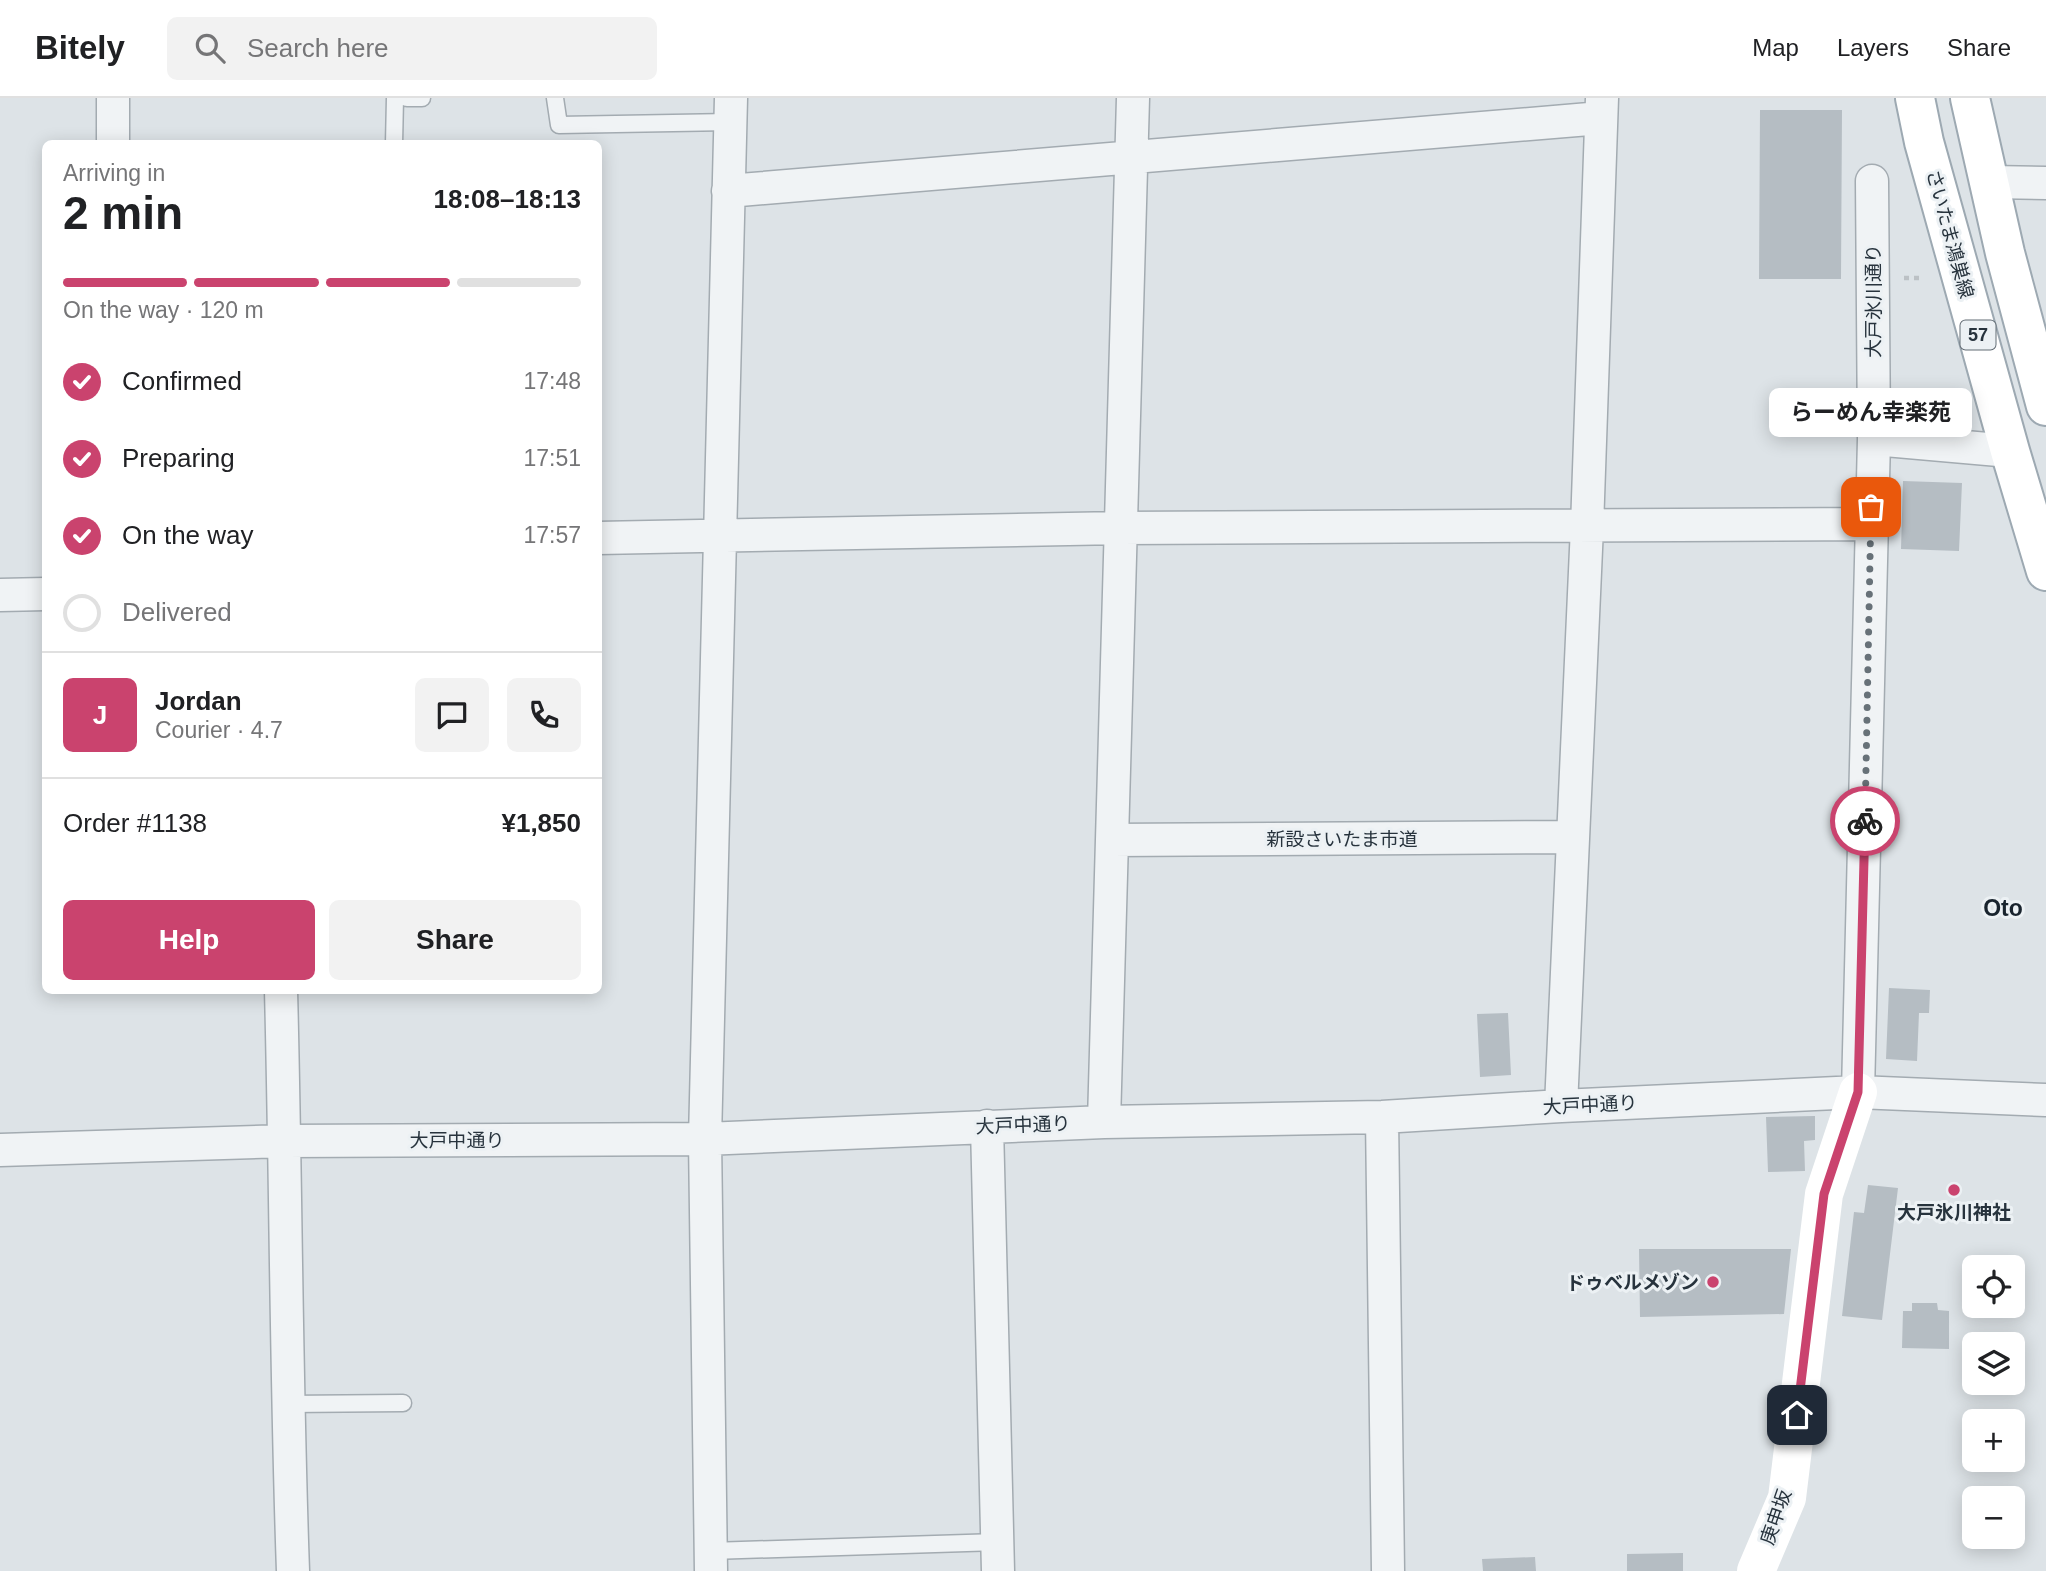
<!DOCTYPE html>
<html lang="en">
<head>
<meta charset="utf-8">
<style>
  :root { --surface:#fff; --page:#f2f2f2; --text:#202124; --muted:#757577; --line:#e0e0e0; --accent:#ca436e }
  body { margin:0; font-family:Helvetica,"Noto Sans JP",sans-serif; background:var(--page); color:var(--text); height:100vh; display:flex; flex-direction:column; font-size:26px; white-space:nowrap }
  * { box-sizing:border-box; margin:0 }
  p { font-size:23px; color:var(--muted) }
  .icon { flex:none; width:38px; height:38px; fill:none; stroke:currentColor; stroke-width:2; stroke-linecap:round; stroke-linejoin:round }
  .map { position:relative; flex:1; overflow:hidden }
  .panel { position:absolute; left:42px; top:42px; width:560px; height:854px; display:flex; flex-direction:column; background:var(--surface); border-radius:10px; box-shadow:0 4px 18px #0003 }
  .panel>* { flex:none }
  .buttons { position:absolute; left:1962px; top:1157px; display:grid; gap:14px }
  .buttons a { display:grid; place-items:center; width:63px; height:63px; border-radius:10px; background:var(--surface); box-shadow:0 4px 18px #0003; font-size:35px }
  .pin { position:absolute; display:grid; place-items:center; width:60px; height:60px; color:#fff; margin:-30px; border-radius:14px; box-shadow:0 4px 10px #0006 }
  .courier { position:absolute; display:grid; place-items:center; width:70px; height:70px; margin:-35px; border:5px solid #ca436e; border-radius:50%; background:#fff; color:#222; box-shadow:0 2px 9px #0007 }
  .bubble { position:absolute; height:49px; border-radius:10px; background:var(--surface); box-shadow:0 4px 18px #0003; font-size:23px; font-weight:700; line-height:49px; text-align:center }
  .overview em { font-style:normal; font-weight:700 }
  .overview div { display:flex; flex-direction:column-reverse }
  .overview { display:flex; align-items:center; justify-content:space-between; height:119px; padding:0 21px }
  h1 { font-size:46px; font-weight:700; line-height:52px }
  .bar { display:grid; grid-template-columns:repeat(4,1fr); gap:10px 7px; align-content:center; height:84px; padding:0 21px }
  .bar i { height:9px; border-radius:5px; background:var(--line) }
  .bar .selected { background:var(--accent) }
  .bar p { grid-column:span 4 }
  .line { display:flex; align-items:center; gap:18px; padding:0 21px; border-top:2px solid var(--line) }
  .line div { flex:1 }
  .round { display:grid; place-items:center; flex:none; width:74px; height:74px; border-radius:10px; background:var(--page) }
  ol { padding:0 21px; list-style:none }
  li { display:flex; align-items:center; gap:21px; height:77px }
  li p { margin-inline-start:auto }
  li .icon { padding:7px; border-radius:50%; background:var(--accent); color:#fff; stroke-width:4 }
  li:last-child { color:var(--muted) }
  li i { width:38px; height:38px; border:4px solid var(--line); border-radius:50% }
  .primary-button { display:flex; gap:14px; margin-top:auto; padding:14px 21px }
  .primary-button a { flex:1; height:80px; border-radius:10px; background:var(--accent); color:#fff; font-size:28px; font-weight:700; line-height:80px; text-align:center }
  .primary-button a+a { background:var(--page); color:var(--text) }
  header { display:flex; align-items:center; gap:42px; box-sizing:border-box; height:98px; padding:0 35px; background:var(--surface); border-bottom:2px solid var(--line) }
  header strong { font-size:33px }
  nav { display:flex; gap:38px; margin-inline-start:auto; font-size:24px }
  .search { width:490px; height:63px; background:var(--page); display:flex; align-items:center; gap:18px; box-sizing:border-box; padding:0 24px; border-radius:10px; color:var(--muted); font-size:26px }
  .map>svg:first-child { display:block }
</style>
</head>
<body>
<header>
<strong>Bitely</strong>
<div class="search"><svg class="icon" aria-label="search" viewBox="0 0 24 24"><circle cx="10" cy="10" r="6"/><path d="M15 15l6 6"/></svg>Search here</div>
<nav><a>Map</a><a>Layers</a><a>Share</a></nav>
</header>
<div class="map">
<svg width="2046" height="1473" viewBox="0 0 2046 1473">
  <rect width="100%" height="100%" fill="#dde3e7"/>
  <path fill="#b5bdc3" d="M1760,12H1842L1841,181H1759Z
    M1903,383L1962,385L1959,453L1901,451Z
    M1889,890L1930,892L1929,915H1919L1917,963L1886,961Z
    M1508,915L1511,977L1480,979L1477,916Z
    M1815,1018V1042L1804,1043L1805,1073L1768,1074L1766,1019Z
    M1868,1087L1898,1090L1882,1222L1842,1218L1854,1114L1864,1115Z
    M1639,1151H1791L1784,1216L1640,1219Z
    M1912,1205H1937L1938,1212L1949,1213V1251L1902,1250L1903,1213H1912Z
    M1683,1455V1473H1627V1456Z
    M1535,1459L1536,1473H1483L1482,1461Z"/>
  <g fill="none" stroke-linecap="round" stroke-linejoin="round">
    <g stroke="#a3abb1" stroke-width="19">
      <path id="lane" d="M407,0H422
        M555,0L559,27L730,24
        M394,46L395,0
        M287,1306L403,1305
        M711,1453L998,1444"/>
    </g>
    <g stroke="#a3abb1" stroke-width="35">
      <path id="street" d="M113,46V0
        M1990,84L2046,85
        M728,93L1601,20
        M1874,341L2010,353
        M598,440L1121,430L1870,426
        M0,497L46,496
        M1112,742L1572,739
        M281,892C286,1086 286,1280 293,1473
        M1858,994L1874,341L1872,83
        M1561,1008L1587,429L1602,0
        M1382,1019L1388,1473
        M1104,1024L1133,0
        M987,1028L998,1473
        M0,1052L285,1043L705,1041L1104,1024L1382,1019L1561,1008L1858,994L2046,1002
        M711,1473L705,1041L731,0"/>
    </g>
    <g stroke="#9da9b2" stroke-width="42">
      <path id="primary" d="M1915,0L1924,44L2010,353L2046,473
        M1970,0L2005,155L2046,308"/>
    </g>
    <path stroke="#bcc1c5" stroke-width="4.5" stroke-dasharray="5 5" stroke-linecap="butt" d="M1904,180H1921"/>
    <use href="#lane" stroke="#f0f3f5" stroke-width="16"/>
    <use href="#street" stroke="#f0f3f5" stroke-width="32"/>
    <path stroke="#fff" stroke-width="38" d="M1756,1473L1787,1400L1824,1096L1858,994"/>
    <use href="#primary" stroke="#fff" stroke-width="38"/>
  </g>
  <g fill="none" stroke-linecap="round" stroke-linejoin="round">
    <path stroke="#677178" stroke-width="7" stroke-dasharray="0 12.6" d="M1865,723L1871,409"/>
    <path stroke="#ca436e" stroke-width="9" d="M1797,1317L1824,1096L1858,994L1865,723"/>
  </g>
  <g fill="#ca436e" stroke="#ecf1f4" stroke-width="2.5">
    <circle cx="1954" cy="1092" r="7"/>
    <circle cx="1713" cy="1184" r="7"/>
  </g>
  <g text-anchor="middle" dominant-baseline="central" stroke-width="6" stroke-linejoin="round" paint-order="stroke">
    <rect fill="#ecf1f4" stroke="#626c74" stroke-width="2" x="1960.5" y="222.5" width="35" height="29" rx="5"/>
    <g font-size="18" font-weight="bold" fill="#27333d">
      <text x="1978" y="237">57</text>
    </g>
    <g font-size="19" fill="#27333d" stroke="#ecf1f4">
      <text transform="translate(1950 136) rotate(75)">さいたま鴻巣線</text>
      <text transform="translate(1873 203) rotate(-90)">大戸氷川通り</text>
      <text x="1342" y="741">新設さいたま市道</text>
      <text transform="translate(1590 1007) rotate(-3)">大戸中通り</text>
      <text transform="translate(1023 1027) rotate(-2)">大戸中通り</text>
      <text x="457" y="1042">大戸中通り</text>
      <text transform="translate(1776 1419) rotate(-71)">庚申坂</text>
    </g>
    <g font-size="19" font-weight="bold" fill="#27333d" stroke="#ecf1f4">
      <text x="1954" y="1114">大戸氷川神社</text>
      <text x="1699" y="1184" text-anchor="end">ドゥベルメゾン</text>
    </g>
    <g font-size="23" font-weight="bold" fill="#19242e" stroke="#ecf1f4">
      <text x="2003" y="810">Oto</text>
    </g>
  </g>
</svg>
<div class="buttons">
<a><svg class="icon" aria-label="locate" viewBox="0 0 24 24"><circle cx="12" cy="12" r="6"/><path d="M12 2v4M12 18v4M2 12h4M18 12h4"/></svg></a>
<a><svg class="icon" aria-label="layers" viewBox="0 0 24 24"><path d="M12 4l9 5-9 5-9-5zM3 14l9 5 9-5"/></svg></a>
<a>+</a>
<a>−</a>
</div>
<div class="pin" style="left:1871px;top:409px;background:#ea580c"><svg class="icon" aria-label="bag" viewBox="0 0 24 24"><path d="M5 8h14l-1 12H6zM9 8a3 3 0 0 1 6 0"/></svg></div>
<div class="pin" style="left:1797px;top:1317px;background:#1f2937"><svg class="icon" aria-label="home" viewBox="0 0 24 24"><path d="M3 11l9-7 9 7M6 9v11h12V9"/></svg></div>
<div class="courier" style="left:1865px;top:723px"><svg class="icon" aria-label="bike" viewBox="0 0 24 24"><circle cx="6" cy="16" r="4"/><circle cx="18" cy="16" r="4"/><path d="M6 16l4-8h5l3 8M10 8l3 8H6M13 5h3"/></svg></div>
<div class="bubble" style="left:1769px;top:290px;width:203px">らーめん幸楽苑</div>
<section class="panel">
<div class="overview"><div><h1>2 min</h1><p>Arriving in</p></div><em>18:08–18:13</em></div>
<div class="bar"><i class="selected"></i><i class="selected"></i><i class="selected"></i><i></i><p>On the way · 120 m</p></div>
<ol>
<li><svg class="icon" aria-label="check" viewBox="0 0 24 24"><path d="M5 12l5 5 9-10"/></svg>Confirmed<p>17:48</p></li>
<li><svg class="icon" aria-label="check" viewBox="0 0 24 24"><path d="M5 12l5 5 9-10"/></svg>Preparing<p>17:51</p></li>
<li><svg class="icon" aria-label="check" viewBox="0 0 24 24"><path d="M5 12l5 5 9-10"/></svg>On the way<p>17:57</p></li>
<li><i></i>Delivered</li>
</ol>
<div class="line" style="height:126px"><b class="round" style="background:var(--accent);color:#fff">J</b><div><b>Jordan</b><p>Courier · 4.7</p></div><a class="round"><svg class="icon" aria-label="chat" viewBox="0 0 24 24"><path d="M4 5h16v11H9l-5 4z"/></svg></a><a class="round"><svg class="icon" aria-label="phone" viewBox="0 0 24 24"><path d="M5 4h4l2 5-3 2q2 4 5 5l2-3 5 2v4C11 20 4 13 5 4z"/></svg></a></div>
<div class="line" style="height:91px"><div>Order #1138</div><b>¥1,850</b></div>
<div class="primary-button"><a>Help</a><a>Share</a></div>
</section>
</div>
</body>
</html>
